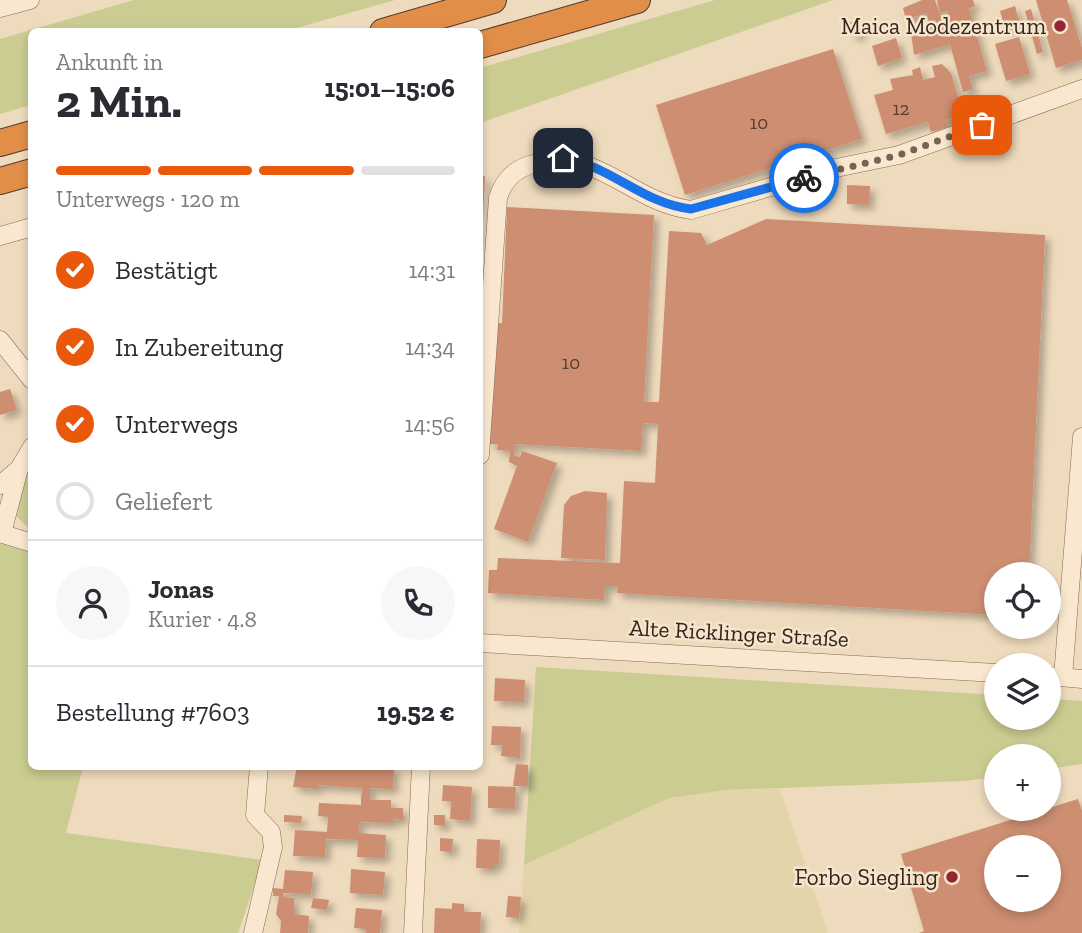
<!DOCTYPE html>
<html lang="de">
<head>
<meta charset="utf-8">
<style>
  :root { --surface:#fff; --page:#f7f7f7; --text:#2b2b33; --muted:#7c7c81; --line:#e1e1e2; --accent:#ea580c }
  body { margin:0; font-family:"Zilla Slab",serif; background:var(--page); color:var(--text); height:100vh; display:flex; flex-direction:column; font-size:26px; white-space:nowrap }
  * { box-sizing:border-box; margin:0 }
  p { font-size:23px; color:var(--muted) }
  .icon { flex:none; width:38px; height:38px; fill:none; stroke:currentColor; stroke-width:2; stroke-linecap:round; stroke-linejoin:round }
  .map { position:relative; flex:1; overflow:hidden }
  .panel { position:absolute; left:28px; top:28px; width:455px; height:742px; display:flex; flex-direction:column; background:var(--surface); border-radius:10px; box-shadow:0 4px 10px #0003 }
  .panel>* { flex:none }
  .fabs { position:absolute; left:984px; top:562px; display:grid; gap:14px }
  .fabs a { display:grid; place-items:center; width:77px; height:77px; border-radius:50%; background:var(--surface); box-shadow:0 4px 10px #0003; font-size:35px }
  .pin { position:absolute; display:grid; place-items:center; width:60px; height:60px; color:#fff; margin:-30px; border-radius:14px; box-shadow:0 4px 10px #0006 }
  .courier { position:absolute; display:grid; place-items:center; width:70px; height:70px; margin:-35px; border:5px solid #1a73e8; border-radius:50%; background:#fff; color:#222; box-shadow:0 2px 9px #0007 }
  .overview em { font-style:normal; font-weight:700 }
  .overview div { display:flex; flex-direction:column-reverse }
  .overview { display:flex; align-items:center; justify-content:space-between; height:119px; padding:0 28px }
  h1 { font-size:46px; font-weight:700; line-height:52px }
  .bar { display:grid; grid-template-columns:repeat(4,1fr); gap:10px 7px; align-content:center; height:84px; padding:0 28px }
  .bar i { height:9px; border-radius:5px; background:var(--line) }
  .bar .on { background:var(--accent) }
  .bar p { grid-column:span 4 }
  .line { display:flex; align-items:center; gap:18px; padding:0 28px; border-top:2px solid var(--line) }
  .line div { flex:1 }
  .round { display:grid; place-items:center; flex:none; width:74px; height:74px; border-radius:37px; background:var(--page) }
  ol { padding:0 28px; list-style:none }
  li { display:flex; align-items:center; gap:21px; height:77px }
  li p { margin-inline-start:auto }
  li .icon { padding:7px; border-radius:50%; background:var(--accent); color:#fff; stroke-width:4 }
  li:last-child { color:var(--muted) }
  li i { width:38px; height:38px; border:4px solid var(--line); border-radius:50% }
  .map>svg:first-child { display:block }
</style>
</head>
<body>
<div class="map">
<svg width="1082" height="933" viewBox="0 0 1082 933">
  <defs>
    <filter id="shadow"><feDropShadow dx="5" dy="5" stdDeviation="3.5" flood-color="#0004"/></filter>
  </defs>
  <rect width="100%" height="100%" fill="#eedabc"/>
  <path fill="#e4d4aa" d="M780,789L828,933H519L524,865L669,798L726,790Z"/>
  <path fill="#cbcc91" d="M134,0H395L286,31L32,32L31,105L0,114V39Z
    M715,0H833L480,123V68Z
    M31,465V530L16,516L17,501Z
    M0,538L31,550L32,766L83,767L66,833L263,860L238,933H0Z
    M536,667L996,695V718H1048V699L1082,701V764L1048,769V756H996V777L964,781L726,790L669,798L524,865Z"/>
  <path fill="#cd8e71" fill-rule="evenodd" filter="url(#shadow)" d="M922,0H935L941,18L948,14V11L940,13L937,0H973L975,7L969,8L987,71L969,76L973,89L963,92L950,44L914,55L911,33L937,25L935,20L929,22L926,13L906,20L903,8Z
    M1036,0H1067L1082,48V60L1056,68Z
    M1015,6L1020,25L1005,29L1000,11Z
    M1031,9L1043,52L1037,54L1025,11Z
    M850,22H860L861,35L852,36Z
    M1019,37L1030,74L1006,81L995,44Z
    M896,38L902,58L878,66L872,46Z
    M833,49L862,139L685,195L656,105Z
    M942,64L951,73L963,115L945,120L948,127L931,132L928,122L886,134L874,95L893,90L890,79L913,75L912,70L920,67L923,80L935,77L932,66Z
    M480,176H485L482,245H480Z
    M847,185L870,186L869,205L847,204Z
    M507,207L654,215L644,402H659L669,231L701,233L707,245L766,219L1045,235L1029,574H996V615L617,593L618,586H605L604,600L488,593L489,570H497L498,558L620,563L624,481L655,483L658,424L643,423L641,451L515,444L514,455L520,457L522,451L557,463L528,542L494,529L517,466L509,462L510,451L497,450L498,444H489L498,323H502Z
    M10,389L17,410L0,415V392Z
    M585,491L607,493L605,560L561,558L564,505L571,496Z
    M495,678L525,680L524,702L494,701Z
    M492,726L521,727L520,758L501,756L502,745H491Z
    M516,764L528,765V786H513Z
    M297,766L394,767L393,789L370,788V800H391V808H403V820L393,819V823L360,822L359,830L358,833L386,835L385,858L357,857L358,840L326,839L325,857L293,856L295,830L327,832L328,817L318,816L319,803L361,805V799L362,788L318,785V789L293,787Z
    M443,785L472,787L470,821L450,819L451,801H442Z
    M488,786L516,787L515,809L488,808Z
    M1078,799L1082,811V933H919L924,931L901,854ZM996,847H1048V900H996Z
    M284,815L302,816L301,823L284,822Z
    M434,815H445V826L434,825Z
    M440,838L453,839L452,852L440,851Z
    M477,839L500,840L499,864H494V869L476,868Z
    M351,869L385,872L383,895L350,893Z
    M285,870L313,872L311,894L283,893V897L294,898V914L309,916L308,933H280L281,921L276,914L279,896H273V888L283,889Z
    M508,896L521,897L519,918L506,917Z
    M313,898L329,900L327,910L311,908Z
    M452,903L464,904V912H481L480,933H434L435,908L452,909Z
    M356,908L382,910L380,933H366V929L354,928Z"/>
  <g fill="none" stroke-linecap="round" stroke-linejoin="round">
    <g stroke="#856a56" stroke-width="19">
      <path id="minor" d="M0,8L30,0
        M0,236L32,227
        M0,340L32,380
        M480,455L498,198C503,182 513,170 530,165C596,144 629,202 691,210L836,168L899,155L1082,89
        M0,485L19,469
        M0,533L32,543
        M2,533L19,469L32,447
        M480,643L996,673
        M1048,676L1082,679
        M1063,677L1082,437
        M253,933L273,847L271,832L255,815L259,766
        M413,933L421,766"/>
    </g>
    <g stroke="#53392a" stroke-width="28">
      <path id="highway" d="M383,32L493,0
        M480,45L637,0
        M0,143L32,134
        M0,181L32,172"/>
    </g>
    <use href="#minor" stroke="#f9e8cf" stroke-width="18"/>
    <use href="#highway" stroke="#e18e49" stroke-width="26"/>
  </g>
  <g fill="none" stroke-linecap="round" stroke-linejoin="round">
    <path stroke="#756453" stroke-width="7" stroke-dasharray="0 12.6" d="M804,178L899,155L982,125"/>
    <path stroke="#1a73e8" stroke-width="9" d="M563,158C610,165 643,204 691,209L804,178"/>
  </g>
  <g fill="#952532" stroke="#f5e5cc" stroke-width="2.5">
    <circle cx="1060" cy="26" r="7"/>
    <circle cx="952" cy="877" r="7"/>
  </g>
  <g text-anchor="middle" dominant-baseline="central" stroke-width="5" stroke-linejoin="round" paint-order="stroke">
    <g font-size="19" fill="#5a3e30">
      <text x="901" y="108">12</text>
      <text x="759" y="122">10</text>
      <text x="571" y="362">10</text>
    </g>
    <g font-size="23" fill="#34241b" stroke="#f5e5cc" text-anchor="end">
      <text x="1046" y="26">Maica Modezentrum</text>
      <text x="938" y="877">Forbo Siegling</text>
    </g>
    <g font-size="23" fill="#34241b" stroke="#f5e5cc">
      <text transform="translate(739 633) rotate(3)">Alte Ricklinger Straße</text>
    </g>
  </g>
</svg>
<div class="fabs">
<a><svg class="icon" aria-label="locate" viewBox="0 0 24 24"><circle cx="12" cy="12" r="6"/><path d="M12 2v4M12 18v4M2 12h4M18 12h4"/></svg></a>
<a><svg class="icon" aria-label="layers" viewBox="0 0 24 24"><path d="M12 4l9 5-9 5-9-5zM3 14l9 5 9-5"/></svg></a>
<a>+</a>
<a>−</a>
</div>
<div class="pin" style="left:982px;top:125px;background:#ea580c"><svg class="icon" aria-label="bag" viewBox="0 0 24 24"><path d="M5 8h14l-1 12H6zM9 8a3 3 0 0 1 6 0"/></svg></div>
<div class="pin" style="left:563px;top:158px;background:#1f2937"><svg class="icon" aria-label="home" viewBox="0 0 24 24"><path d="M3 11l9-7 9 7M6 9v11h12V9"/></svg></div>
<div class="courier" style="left:804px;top:178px"><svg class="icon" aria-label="bike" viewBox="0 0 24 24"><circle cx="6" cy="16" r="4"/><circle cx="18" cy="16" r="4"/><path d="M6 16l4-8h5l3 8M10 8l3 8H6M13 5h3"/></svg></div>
<section class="panel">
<div class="overview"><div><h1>2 Min.</h1><p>Ankunft in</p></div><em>15:01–15:06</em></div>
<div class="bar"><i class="on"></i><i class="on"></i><i class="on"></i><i></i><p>Unterwegs · 120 m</p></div>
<ol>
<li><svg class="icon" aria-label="check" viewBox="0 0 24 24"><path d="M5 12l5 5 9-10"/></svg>Bestätigt<p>14:31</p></li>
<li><svg class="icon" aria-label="check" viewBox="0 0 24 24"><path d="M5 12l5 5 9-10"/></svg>In Zubereitung<p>14:34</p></li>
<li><svg class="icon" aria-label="check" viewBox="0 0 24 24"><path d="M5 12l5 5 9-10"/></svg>Unterwegs<p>14:56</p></li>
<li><i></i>Geliefert</li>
</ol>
<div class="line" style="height:126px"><a class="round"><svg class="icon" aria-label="person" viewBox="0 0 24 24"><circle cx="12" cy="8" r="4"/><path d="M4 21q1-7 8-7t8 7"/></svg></a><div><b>Jonas</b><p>Kurier · 4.8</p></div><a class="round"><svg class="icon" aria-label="phone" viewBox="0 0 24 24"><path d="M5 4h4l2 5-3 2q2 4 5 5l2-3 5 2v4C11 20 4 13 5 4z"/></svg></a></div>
<div class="line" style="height:91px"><div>Bestellung #7603</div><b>19.52 €</b></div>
</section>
</div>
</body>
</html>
